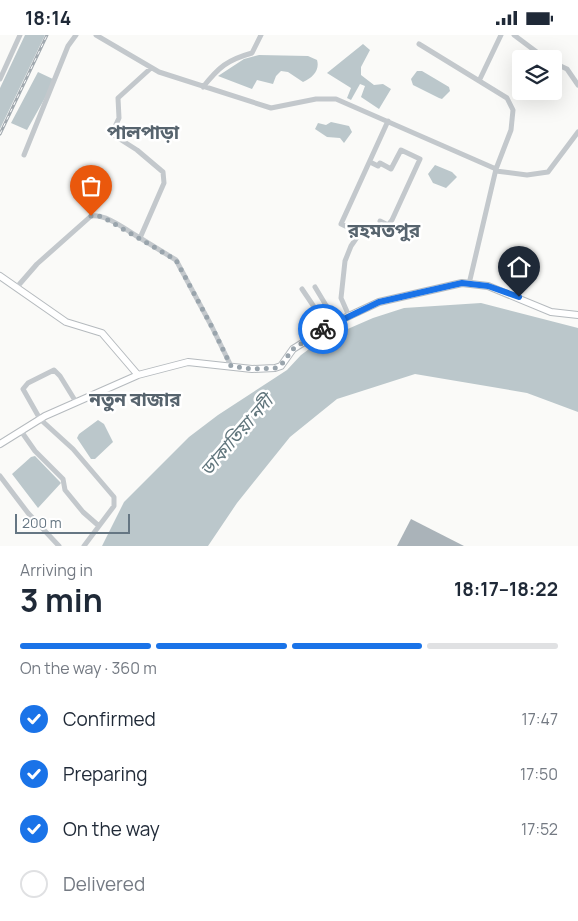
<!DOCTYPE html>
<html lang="en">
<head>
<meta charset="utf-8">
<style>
  :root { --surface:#fff; --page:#f6f6f7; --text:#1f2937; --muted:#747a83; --line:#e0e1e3; --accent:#1a73e8 }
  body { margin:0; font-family:Manrope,"Noto Sans Bengali",sans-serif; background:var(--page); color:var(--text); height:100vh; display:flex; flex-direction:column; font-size:19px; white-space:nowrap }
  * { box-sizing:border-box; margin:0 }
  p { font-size:16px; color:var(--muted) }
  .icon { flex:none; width:28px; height:28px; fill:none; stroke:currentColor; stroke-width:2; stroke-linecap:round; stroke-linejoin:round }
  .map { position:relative; height:511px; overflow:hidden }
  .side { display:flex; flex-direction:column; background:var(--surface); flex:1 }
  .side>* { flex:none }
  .controls { position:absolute; left:512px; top:15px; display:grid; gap:10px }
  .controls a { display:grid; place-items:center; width:50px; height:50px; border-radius:5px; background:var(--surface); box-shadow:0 5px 20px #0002; font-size:25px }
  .scale { position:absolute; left:15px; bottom:12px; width:115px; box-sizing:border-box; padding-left:5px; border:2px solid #657683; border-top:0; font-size:14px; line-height:18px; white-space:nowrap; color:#657683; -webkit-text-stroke:4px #fff; paint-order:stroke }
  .pin { position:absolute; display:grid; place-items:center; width:42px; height:42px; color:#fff; margin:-51px -21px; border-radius:50% 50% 50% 0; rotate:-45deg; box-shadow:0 0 5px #0007 }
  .pin .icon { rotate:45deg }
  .courier { position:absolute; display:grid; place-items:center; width:50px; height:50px; margin:-25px; border:4px solid #1a73e8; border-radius:50%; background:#fff; color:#222; box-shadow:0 1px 6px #0007 }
  .summary em { font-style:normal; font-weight:700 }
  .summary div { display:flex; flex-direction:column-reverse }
  .summary { display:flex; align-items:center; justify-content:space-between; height:85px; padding:0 20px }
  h1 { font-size:32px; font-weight:700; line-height:38px }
  .bar { display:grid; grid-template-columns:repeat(4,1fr); gap:8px 5px; align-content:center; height:60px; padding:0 20px }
  .bar i { height:6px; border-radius:4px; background:var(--line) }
  .bar .current { background:var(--accent) }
  .bar p { grid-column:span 4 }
  ol { padding:0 20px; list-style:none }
  li { display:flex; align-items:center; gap:15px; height:55px }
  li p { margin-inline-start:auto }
  li .icon { padding:5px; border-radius:50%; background:var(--accent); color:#fff; stroke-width:4 }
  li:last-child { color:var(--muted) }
  li i { width:28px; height:28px; border:2px solid var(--line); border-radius:50% }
  .status { display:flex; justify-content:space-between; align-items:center; height:35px; padding:0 25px; background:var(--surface); direction:ltr }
  .status svg { height:14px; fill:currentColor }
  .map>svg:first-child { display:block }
</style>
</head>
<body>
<div class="status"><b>18:14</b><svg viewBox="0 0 49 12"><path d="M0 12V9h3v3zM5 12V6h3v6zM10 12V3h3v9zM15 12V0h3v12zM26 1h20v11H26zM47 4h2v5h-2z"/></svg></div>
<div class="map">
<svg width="578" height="511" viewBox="0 0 578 511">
  <rect width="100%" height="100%" fill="#fafaf8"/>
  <path fill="#bbc7cb" d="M25,0H45L0,94V53Z
    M363,9L370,15L361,32V40L374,50L383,49L391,54L379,74L361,62L365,51L360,49L351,65L347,63L351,53L327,38Z
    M259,20L308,21L317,25C320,35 313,43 303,47L288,37L281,36L276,41L273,49L257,45L252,54L218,41L244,24Z
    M417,36H422L449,52L450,56L442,64L439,63L413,50L411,44Z
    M38,37L55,45L27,95L11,88Z
    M331,87L349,91L352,97L344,108L340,103L327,102L315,94L318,88L326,90Z
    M435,130L452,137L457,142L446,153L433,148L428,139Z
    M481,268L578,293V377L527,358L415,339L337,364L290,402L237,468L208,511H102L124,467L189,402L218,380L287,335L301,320L320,306L373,283L404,273Z
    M98,385L104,389L113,407L95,424H91L77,403L79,399Z
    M35,421L61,448L38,473L12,439L31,422Z"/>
  <path fill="#aab3b9" d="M411,484L464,511H397Z"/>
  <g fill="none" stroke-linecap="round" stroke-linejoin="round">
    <g stroke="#b5babe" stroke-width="8">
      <path id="major" d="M0,241L66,287L102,298L138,340
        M0,409L45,381L138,340L188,327L252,334L275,333L281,331L293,314L336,287L379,267L462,248L488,251L551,277L578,280"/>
    </g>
    <path stroke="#c3c8cc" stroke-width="5" d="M96,0L159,37L271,73L316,64H336L496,134
      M514,0L546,24
      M419,9L507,63L513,75L511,95L496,134L469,249
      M554,28L567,34L578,50
      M151,33L118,63L119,83L113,96L115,101L137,115L163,137L164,148L140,203L176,225L212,292L231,331
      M0,44L20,0
      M479,46L501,0
      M203,52C219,32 227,25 252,18L261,0
      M24,120L68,11L76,0
      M370,127L378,131L380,128L391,134L401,115L420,124L392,185L388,190L380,186
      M496,136L527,140L548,137L578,97
      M17,252L37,229L91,181C107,179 126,195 140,203
      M315,252L336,287
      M302,254L327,291
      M349,281L341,263L345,226L351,211L360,198L341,189L388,86
      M76,367L60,341L54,335L28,348L23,354L40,384L73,414L114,462V471L84,511
      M21,396L35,416L63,444L65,455L83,477L99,491
      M0,441L28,478L59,511"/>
    <use href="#major" stroke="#fff" stroke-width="6"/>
    <g stroke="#a2aab0" stroke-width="3">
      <path id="rail" d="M0,99L47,0"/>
    </g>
    <use href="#rail" stroke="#fff" stroke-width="1" stroke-dasharray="4" stroke-linecap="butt"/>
  </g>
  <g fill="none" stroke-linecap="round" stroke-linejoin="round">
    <path stroke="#99a4ac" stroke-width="5" stroke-dasharray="0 9" d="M91,181L97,180L106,184L176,225L212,292L231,331L252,334L275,333L281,330L293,314L323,294"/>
    <path stroke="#1a73e8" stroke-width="6" d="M323,294L379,267L462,248L488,251L519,262"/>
  </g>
  <g text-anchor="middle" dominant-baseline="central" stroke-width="5" stroke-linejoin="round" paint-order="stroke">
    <g font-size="18" font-style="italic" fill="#60757c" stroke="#fff">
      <text transform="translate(236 400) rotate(-49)">ডাকাতিয়া নদী</text>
    </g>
    <g font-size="19" font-weight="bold" fill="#57646e" stroke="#fff">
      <text x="143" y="97">পালপাড়া</text>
      <text x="384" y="195">রহমতপুর</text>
      <text x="135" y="364">নতুন বাজার</text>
    </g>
  </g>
</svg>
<div class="controls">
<a><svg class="icon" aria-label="layers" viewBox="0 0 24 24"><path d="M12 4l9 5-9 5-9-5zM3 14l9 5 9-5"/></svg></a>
</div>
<div class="scale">200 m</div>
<div class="pin" style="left:91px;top:181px;background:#ea580c"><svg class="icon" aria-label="bag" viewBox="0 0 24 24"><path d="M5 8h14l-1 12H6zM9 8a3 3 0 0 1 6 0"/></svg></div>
<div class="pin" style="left:519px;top:262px;background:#1f2937"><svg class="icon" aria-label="home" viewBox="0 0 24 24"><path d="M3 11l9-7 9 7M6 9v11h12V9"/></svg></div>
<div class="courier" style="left:323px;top:294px"><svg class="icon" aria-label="bike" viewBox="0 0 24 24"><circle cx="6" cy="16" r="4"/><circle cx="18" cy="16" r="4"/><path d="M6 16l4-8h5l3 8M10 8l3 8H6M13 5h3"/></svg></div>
</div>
<section class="side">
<div class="summary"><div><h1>3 min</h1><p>Arriving in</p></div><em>18:17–18:22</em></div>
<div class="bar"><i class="current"></i><i class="current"></i><i class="current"></i><i></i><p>On the way · 360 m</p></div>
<ol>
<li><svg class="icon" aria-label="check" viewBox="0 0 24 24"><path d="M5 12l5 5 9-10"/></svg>Confirmed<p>17:47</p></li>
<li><svg class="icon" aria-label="check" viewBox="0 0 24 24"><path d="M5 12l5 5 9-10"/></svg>Preparing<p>17:50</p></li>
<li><svg class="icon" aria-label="check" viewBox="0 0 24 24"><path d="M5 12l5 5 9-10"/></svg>On the way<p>17:52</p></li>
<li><i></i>Delivered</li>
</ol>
</section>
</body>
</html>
